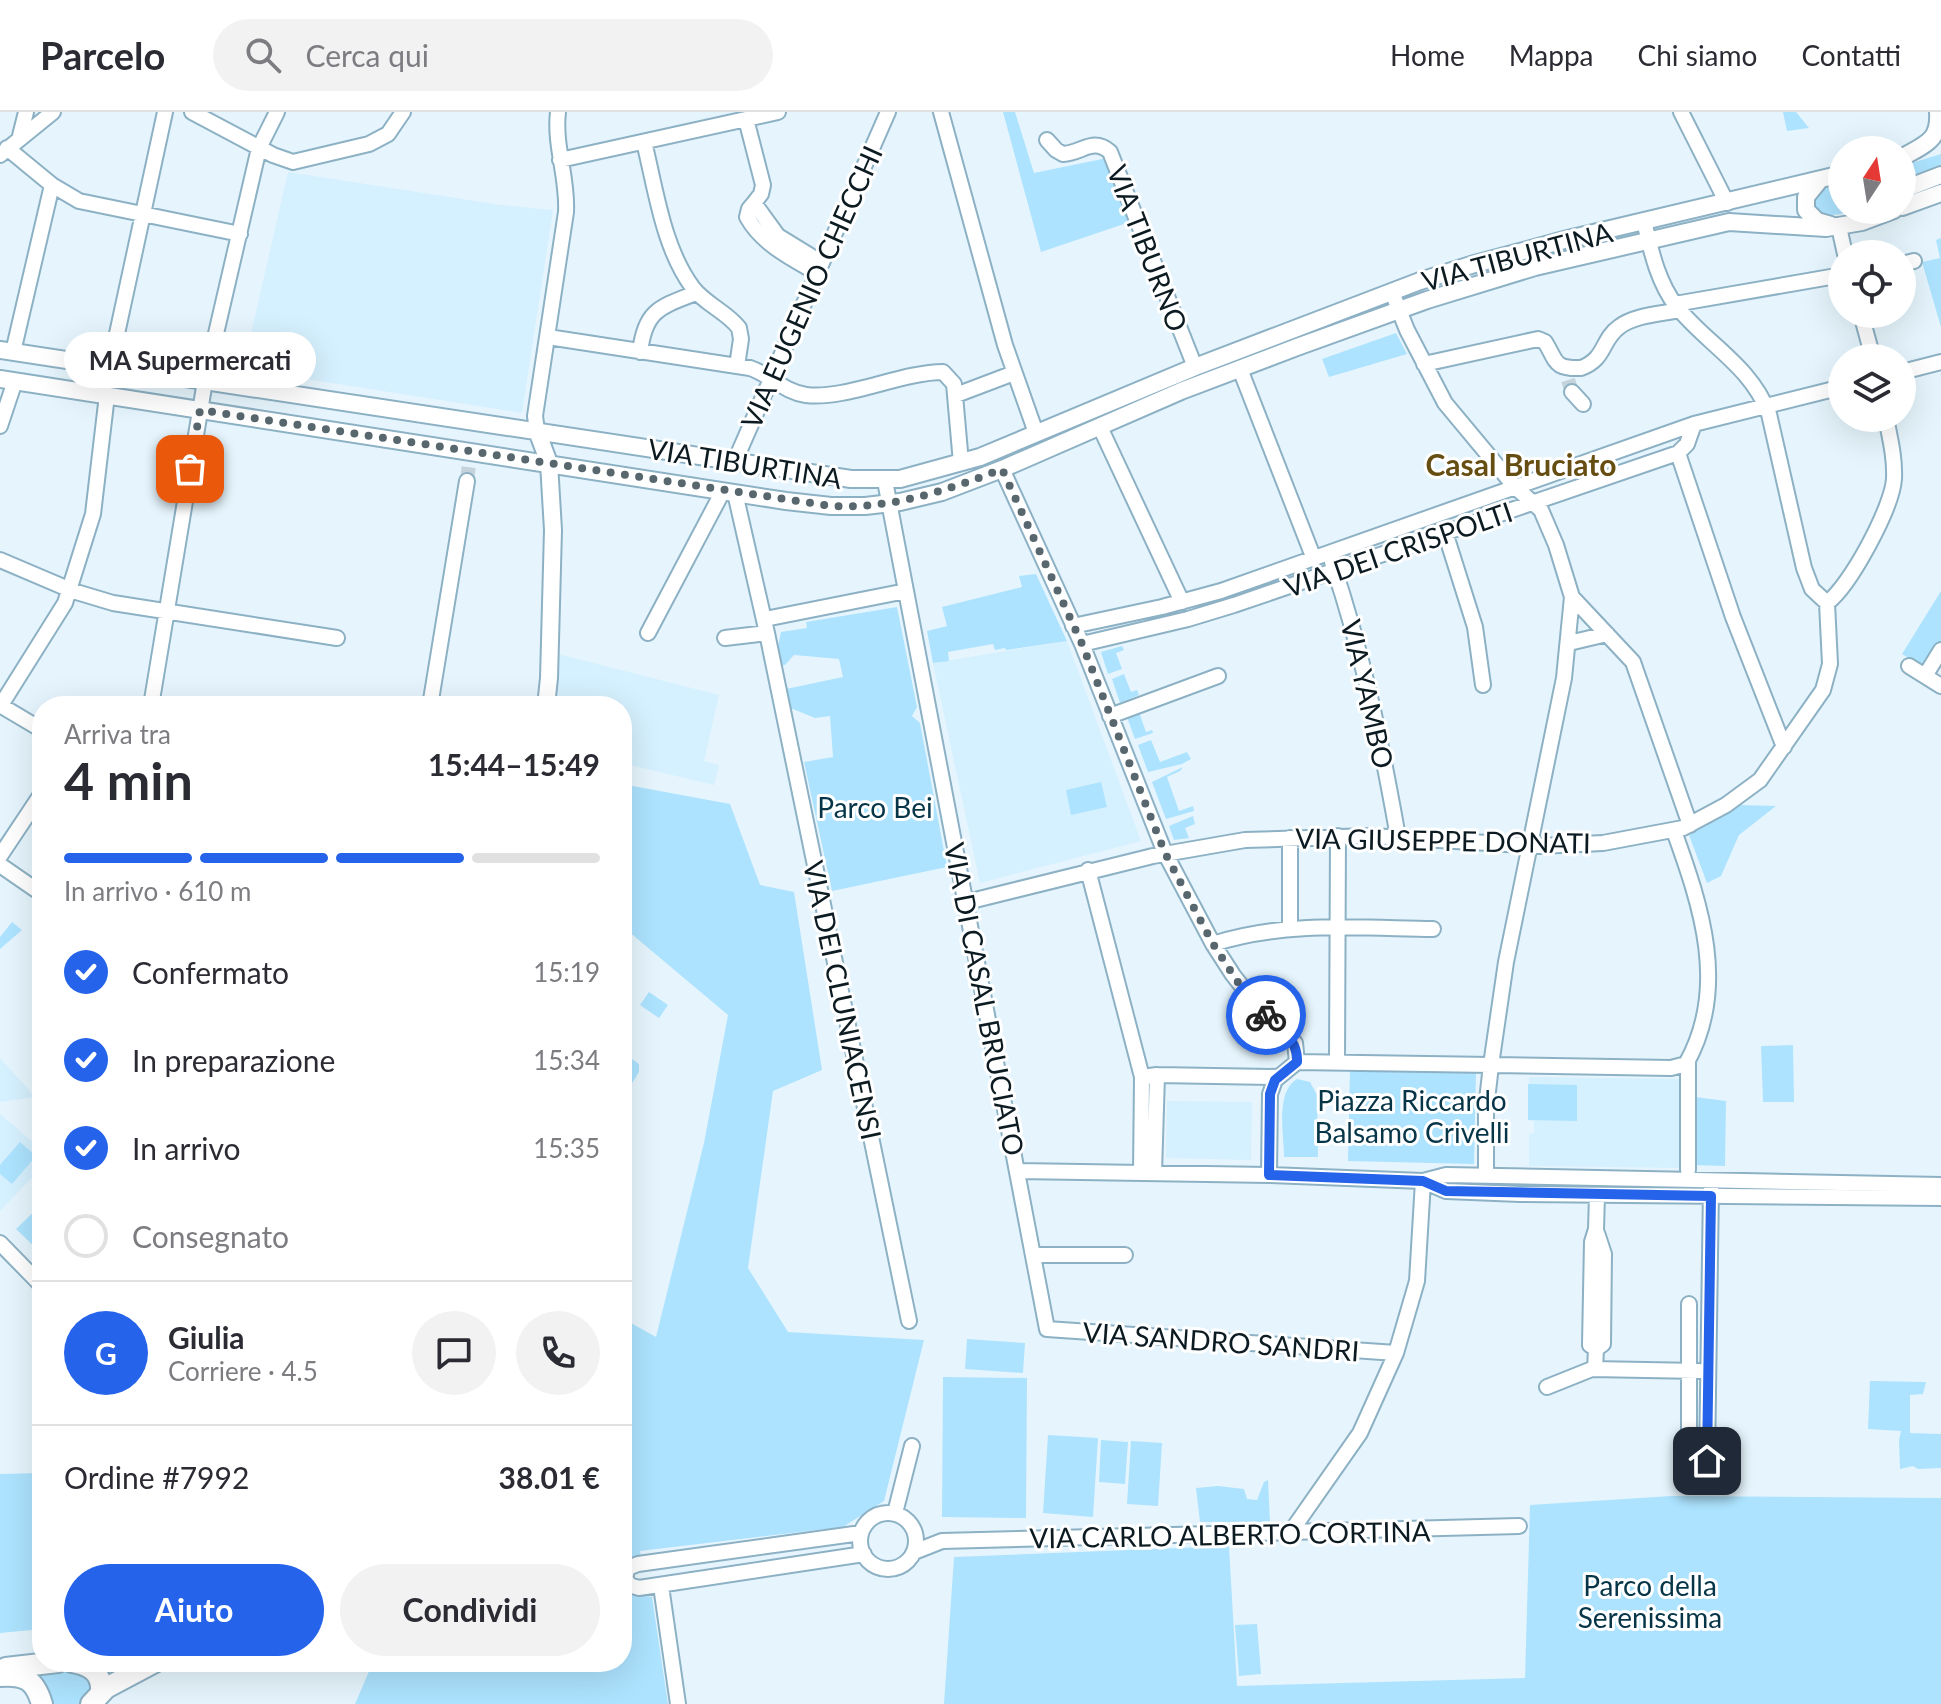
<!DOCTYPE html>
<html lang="it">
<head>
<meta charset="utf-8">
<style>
  :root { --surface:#fff; --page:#f2f2f3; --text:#2b2b33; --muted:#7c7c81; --line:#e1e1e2; --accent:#2563eb }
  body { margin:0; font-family:Lato,sans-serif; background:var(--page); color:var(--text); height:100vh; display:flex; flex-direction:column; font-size:30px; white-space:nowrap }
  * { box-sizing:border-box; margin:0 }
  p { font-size:26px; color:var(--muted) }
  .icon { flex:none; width:44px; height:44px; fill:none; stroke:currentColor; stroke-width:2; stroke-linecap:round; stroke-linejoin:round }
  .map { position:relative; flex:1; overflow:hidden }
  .details { position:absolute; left:32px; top:584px; width:600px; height:976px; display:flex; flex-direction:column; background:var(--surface); border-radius:32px; box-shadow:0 8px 32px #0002 }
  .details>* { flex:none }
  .needle { width:52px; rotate:12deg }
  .tools { position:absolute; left:1828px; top:24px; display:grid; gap:16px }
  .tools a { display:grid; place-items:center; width:88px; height:88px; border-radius:50%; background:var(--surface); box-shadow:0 8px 32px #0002; font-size:40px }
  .pin { position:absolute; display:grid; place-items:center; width:68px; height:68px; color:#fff; margin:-34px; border-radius:16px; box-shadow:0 4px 12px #0006 }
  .courier { position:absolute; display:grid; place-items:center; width:80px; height:80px; margin:-40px; border:6px solid #2563eb; border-radius:50%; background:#fff; color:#222; box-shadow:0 2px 10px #0007 }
  .bubble { position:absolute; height:56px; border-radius:28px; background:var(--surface); box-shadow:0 8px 32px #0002; font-size:26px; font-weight:700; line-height:56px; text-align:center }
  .headline em { font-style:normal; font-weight:700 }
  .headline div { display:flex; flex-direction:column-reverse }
  .headline { display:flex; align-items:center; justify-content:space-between; height:136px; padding:0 32px }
  h1 { font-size:52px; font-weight:700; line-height:60px }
  .bar { display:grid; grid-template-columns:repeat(4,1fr); gap:12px 8px; align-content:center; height:96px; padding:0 32px }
  .bar i { height:10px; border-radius:6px; background:var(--line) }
  .bar .selected { background:var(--accent) }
  .bar p { grid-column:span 4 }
  .line { display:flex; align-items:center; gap:20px; padding:0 32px; border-top:2px solid var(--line) }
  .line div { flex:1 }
  .round { display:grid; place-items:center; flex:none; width:84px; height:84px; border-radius:42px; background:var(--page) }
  ol { padding:0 32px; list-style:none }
  li { display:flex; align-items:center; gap:24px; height:88px }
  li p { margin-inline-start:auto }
  li .icon { padding:8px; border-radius:50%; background:var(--accent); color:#fff; stroke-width:4 }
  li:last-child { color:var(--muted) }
  li i { width:44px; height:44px; border:4px solid var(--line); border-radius:50% }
  .primary-button { display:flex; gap:16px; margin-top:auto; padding:16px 32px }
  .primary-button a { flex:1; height:92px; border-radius:48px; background:var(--accent); color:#fff; font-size:32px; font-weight:700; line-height:92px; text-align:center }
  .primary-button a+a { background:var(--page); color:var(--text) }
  header { display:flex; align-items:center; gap:48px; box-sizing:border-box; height:112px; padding:0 40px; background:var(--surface); border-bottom:2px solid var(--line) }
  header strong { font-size:38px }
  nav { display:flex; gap:44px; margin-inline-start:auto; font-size:28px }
  .search { width:560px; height:72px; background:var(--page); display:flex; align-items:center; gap:20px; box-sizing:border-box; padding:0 28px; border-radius:44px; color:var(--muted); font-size:30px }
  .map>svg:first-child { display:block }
</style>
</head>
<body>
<header>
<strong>Parcelo</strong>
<div class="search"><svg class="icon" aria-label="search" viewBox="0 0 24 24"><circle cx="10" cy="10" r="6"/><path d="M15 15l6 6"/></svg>Cerca qui</div>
<nav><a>Home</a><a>Mappa</a><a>Chi siamo</a><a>Contatti</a></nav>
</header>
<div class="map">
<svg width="1941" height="1592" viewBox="0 0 1941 1592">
  <rect width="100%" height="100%" fill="#e6f5fd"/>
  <path fill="#d5f0fe" d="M288,60L501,93L553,98L522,301L243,257Z
    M1067,529L1141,729L980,771L933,551Z
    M558,542L719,583L704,649L719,653L714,673L622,651V594H551Z
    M0,946L35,985L0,990Z
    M1529,965L1685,967L1684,1056L1529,1054V1022L1534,1021V1009L1528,1008Z
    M1167,989L1252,990L1251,1048L1166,1046Z
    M0,1002L42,1038V1055L0,1099Z"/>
  <path fill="#ade3fe" d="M1003,0H1015L1034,61L1107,46L1130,110L1041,140Z
    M1783,0H1796L1809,16L1787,19Z
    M1941,42V55L1937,58L1902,72V54Z
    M1842,71V98H1857C1840,102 1824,109 1811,93L1815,80Z
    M1941,126V215L1922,150L1940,146L1936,128Z
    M1396,221L1407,242L1329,265L1322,247Z
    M1036,462L1067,529L1006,538L1005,536L995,538L993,532L948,540L949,549L933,551L927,519L947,514L942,495L1022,475L1019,464Z
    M1941,479V534L1925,556L1902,542Z
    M897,495L917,595L912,604L920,611L947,755L832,779L804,650L833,645L830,604L815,606L788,595L786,577L843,565L839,547L794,543L785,553L777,554L776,545L781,520L807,516L806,510Z
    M1122,534L1124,538L1116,541L1122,557L1108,562L1101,540Z
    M1124,562L1131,580L1137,578L1139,583L1120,591L1112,567Z
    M1139,600L1146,620L1152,618L1153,621L1135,627L1127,605Z
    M1151,628L1160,650L1187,640L1191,647L1182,652L1148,660L1138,633Z
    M1183,655L1180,659L1167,665L1179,699L1193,694L1194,699L1166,707L1152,670Z
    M1101,670L1107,695L1071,703L1066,678Z
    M622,672L730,692L760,773L794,780L822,958L773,979L748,1156L788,1220L924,1228L884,1389L843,1415L640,1439L641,1444L629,1446L622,1453V1206L656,1225L704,1031L728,903L622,814Z
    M1741,693L1776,694L1739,723L1721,764L1707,771L1689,723Z
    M1193,704L1195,712L1185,716L1189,726L1174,728L1169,714Z
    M12,810L22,818L0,837V825Z
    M649,880L668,893L659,906L640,893Z
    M1793,933L1794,990H1763L1761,934Z
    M622,940L639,952V960L629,976L622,977Z
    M1350,956L1476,959L1474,1052L1348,1049Z
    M1297,967L1310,970L1317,983L1318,1045H1284C1284,1023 1275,980 1297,967Z
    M1528,972L1577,973V1009L1528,1008Z
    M1695,985L1726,989L1725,1054L1693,1053Z
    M20,1030L36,1044L12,1072L0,1062V1053Z
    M42,1092V1142L16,1117Z
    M967,1227L1025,1231L1023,1261L965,1257Z
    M943,1265L1027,1266L1026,1406L942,1405Z
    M1870,1269L1926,1270L1923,1282L1910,1283V1321L1941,1322V1356L1918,1357L1913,1354L1900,1357L1899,1328L1901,1319L1868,1317Z
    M1048,1323L1098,1326L1093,1405L1043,1401Z
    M1101,1328L1128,1330L1125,1372L1099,1370Z
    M1131,1329L1162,1331L1158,1394L1127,1392Z
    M42,1361V1517L0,1521V1362Z
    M1268,1368L1270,1410H1200L1196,1376L1218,1374L1244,1377L1247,1387L1257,1388L1264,1370Z
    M1671,1384L1941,1386V1592H944L954,1445L1229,1434L1237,1574L1525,1566L1530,1393Z
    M622,1476L628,1480L645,1481L646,1484L652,1485L668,1592H355L373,1550H622Z
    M1257,1512L1261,1562L1239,1564L1235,1513Z
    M64,1557C78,1558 86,1563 93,1575L84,1592H50L36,1563Z"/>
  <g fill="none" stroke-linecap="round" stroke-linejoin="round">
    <path stroke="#c5d4dc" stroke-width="14" stroke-dasharray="14 7" stroke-linecap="butt" d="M1568,268L1572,280
      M467,369L469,352"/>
    <g stroke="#8db1c4" stroke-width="18">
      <path id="minor" d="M192,0L273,43L293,50L369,32L388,22L403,0
        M941,0L1005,233L1036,321
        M1681,0L1727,91
        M746,7L763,73L761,82L754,91L778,124L822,151
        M20,24L26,0
        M1047,28L1056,38L1063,42C1082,41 1093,25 1110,40L1195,255
        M644,30C656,78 663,136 693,176C705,192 727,200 739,216L741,227L737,254
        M7,36L52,73L79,89L240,122
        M0,43L53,0
        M560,48L778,0
        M754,91L749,97L747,105C762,132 791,146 817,161
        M1644,109C1651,139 1658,171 1677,195C1708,233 1751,254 1769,302L1804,456L1812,477L1827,491
        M1839,115L1845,142
        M1902,152L1914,149
        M1392,180L1407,218L1445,291L1515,375L1541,398L1556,433L1572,485L1564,566L1506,850L1491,953L1671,956L1686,952C1729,876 1701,794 1674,719
        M1675,192L1842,163
        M1861,202L1873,246
        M548,225L750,256C771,263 784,280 806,283C845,288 902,260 943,260L954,272L961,351
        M13,240L52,73
        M640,240C645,198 660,195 696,181
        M1424,252L1538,227L1545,230C1557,249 1553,257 1581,256C1606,247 1601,228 1619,215C1634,203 1661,202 1680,198
        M110,254L165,0
        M1240,257L1314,447
        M1902,260L1941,250
        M1572,280L1583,292
        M956,283L1014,261
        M0,314L15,269
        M1100,315L1182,490
        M537,319L535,304L566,100C568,66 554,34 558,0
        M1678,341L1733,505L1784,635
        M735,349L888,0
        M1002,357L1082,532L1165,741L1213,832L1233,863L1259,896L1295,931L1297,950
        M885,369L1047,1217L1396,1241
        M735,381L767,521L909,1209
        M1445,420L1475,515L1483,573
        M0,448L73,479L113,491L337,526
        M1332,450C1363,542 1381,629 1398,725
        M1572,485L1633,550L1690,713
        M1827,491C1850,474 1892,396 1894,367C1895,346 1890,326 1886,306
        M765,507L906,479
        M1073,514L1162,495L1221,479L1694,312L1842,275
        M648,521L723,379
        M725,526L767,521
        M1569,531L1607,522
        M1082,532L1188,507L1234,493L1678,341L1687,332L1694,312
        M1909,554L1941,574
        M1925,564L1941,538
        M0,593L42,618
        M1,593L65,491L93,402L107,283
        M151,594L205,269L259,36L277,0
        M430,594L467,369
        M1110,604L1218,564
        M0,744L42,681
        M0,753L42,782
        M1088,758L1142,965L1141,1061
        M967,790L1153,744L1245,728L1371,724L1540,734L1603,731L1683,716L1726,693L1760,668L1823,578L1830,552L1827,491
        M1290,816V726
        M1213,832C1284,809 1359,816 1433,817
        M1337,949L1338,724
        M1142,965L1157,963L1278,965
        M1688,1058V949
        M1018,1059L1269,1063L1423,1069L1446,1063L1941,1073
        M1154,1061L1157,963
        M1269,1063L1270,982L1275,968L1297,950L1491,953L1486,997V1063
        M1423,1069L1446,1079L1520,1082L1941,1086
        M1711,1076L1707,1349L1714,1368
        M0,1131L42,1174
        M1034,1143H1125
        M1689,1192V1359L1695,1364L1714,1368
        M1596,1237L1603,1232L1604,1142L1597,1121
        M1595,1257L1596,1237L1590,1233L1592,1130L1596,1117L1597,1083
        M1547,1275L1592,1257L1699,1259
        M860 1429a28 28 0 1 1 56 0a28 28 0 1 1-56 0Z
        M895,1401L912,1334
        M861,1421L638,1452L628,1456L625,1465L629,1473L639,1476L864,1442
        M1290,1421L1360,1321L1396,1241L1417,1169L1423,1069
        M914,1440L942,1429L1519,1414
        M661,1474L678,1592"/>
    </g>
    <g stroke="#8db1c4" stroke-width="20">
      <path id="major" d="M1903,45C1925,32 1940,29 1938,0
        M1819,69L1806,85V98L1817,109L1831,113
        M1902,78L1941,63
        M1902,95L1941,81
        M0,238L851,367H900L980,345L1195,255L1420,169L1471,153L1568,127L1842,62
        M0,267L786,389L831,394H865L900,390L942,380L1002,357L1181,279L1297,235L1427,188L1535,155L1729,110L1826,116L1862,110L1894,98
        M537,319L549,351L553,418L549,566L546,594"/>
    </g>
    <g stroke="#8db1c4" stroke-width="24">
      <path id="highway" d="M72,1550C89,1553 102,1560 101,1579
        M6,1556L58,1550
        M0,1564C25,1562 35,1568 42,1592
        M91,1592L106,1576L155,1550"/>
    </g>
    <use href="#minor" stroke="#fff" stroke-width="14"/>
    <use href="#major" stroke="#fff" stroke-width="16"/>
    <use href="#highway" stroke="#fff" stroke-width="20"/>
  </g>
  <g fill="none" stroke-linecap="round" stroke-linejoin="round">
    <path stroke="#58676e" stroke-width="8" stroke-dasharray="0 14.4" d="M190,357L200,298L831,394C892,397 946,379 1002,357L1082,532L1165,741L1213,832L1243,878L1266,903"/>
    <path stroke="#2563eb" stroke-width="10" d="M1266,903C1281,918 1298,927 1297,950L1275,968L1270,982L1269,1063L1423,1069L1446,1079L1711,1084L1707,1349"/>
  </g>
  <g text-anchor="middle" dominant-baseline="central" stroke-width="6" stroke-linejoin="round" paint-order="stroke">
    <g font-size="28" fill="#0c1a21" stroke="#fff">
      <text transform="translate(1148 136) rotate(69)">VIA TIBURNO</text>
      <text transform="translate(1517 144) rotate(-15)">VIA TIBURTINA</text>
      <text transform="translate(811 175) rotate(-66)">VIA EUGENIO CHECCHI</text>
      <text transform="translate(745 351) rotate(9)">VIA TIBURTINA</text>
      <text transform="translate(1398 437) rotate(-19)">VIA DEI CRISPOLTI</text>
      <text transform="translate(1368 582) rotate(77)">VIA YAMBO</text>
      <text transform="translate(1443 728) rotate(1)">VIA GIUSEPPE DONATI</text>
      <text transform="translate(985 887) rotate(79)">VIA DI CASAL BRUCIATO</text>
      <text transform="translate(843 888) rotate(78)">VIA DEI CLUNIACENSI</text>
      <text transform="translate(1221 1229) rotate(4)">VIA SANDRO SANDRI</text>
      <text transform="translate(1230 1422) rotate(-1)">VIA CARLO ALBERTO CORTINA</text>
    </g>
    <g font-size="28" fill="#063548" stroke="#fff">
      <text x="875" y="695">Parco Bei</text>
      <text x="1412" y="988">Piazza Riccardo<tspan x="1412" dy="32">Balsamo Crivelli</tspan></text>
      <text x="1650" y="1473">Parco della<tspan x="1650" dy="32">Serenissima</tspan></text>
    </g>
    <g font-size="30" font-weight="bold" fill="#664d12" stroke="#fff">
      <text x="1521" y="352">Casal Bruciato</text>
    </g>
  </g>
</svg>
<div class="tools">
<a><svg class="needle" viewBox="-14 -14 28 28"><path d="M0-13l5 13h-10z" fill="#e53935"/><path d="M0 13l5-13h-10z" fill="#7c7c81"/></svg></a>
<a><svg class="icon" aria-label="locate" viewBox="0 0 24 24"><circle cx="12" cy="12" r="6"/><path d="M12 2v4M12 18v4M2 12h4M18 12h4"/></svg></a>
<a><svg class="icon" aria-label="layers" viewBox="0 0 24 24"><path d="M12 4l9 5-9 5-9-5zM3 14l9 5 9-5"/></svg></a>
</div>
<div class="pin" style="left:190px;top:357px;background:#ea580c"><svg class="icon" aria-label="bag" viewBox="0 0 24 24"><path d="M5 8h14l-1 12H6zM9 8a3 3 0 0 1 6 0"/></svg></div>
<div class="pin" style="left:1707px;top:1349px;background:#1f2937"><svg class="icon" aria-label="home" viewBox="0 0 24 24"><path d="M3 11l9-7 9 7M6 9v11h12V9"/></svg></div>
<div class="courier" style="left:1266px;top:903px"><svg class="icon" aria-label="bike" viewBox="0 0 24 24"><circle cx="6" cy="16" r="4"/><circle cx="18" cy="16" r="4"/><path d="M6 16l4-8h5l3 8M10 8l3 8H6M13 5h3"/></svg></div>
<div class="bubble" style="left:64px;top:220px;width:252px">MA Supermercati</div>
<section class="details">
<div class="headline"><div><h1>4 min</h1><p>Arriva tra</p></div><em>15:44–15:49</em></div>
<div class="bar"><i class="selected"></i><i class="selected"></i><i class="selected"></i><i></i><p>In arrivo · 610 m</p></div>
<ol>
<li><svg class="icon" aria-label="check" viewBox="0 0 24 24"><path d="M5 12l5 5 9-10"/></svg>Confermato<p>15:19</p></li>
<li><svg class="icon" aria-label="check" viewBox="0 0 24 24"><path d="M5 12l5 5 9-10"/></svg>In preparazione<p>15:34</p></li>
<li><svg class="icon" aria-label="check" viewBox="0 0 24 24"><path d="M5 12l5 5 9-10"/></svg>In arrivo<p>15:35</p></li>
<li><i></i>Consegnato</li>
</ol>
<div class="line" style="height:144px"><b class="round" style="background:var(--accent);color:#fff">G</b><div><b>Giulia</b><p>Corriere · 4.5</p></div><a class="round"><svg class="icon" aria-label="chat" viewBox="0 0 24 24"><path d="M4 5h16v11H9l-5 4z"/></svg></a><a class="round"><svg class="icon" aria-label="phone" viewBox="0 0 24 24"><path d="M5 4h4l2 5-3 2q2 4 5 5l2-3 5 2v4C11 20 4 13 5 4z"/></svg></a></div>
<div class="line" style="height:104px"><div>Ordine #7992</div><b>38.01 €</b></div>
<div class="primary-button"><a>Aiuto</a><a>Condividi</a></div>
</section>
</div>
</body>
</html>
